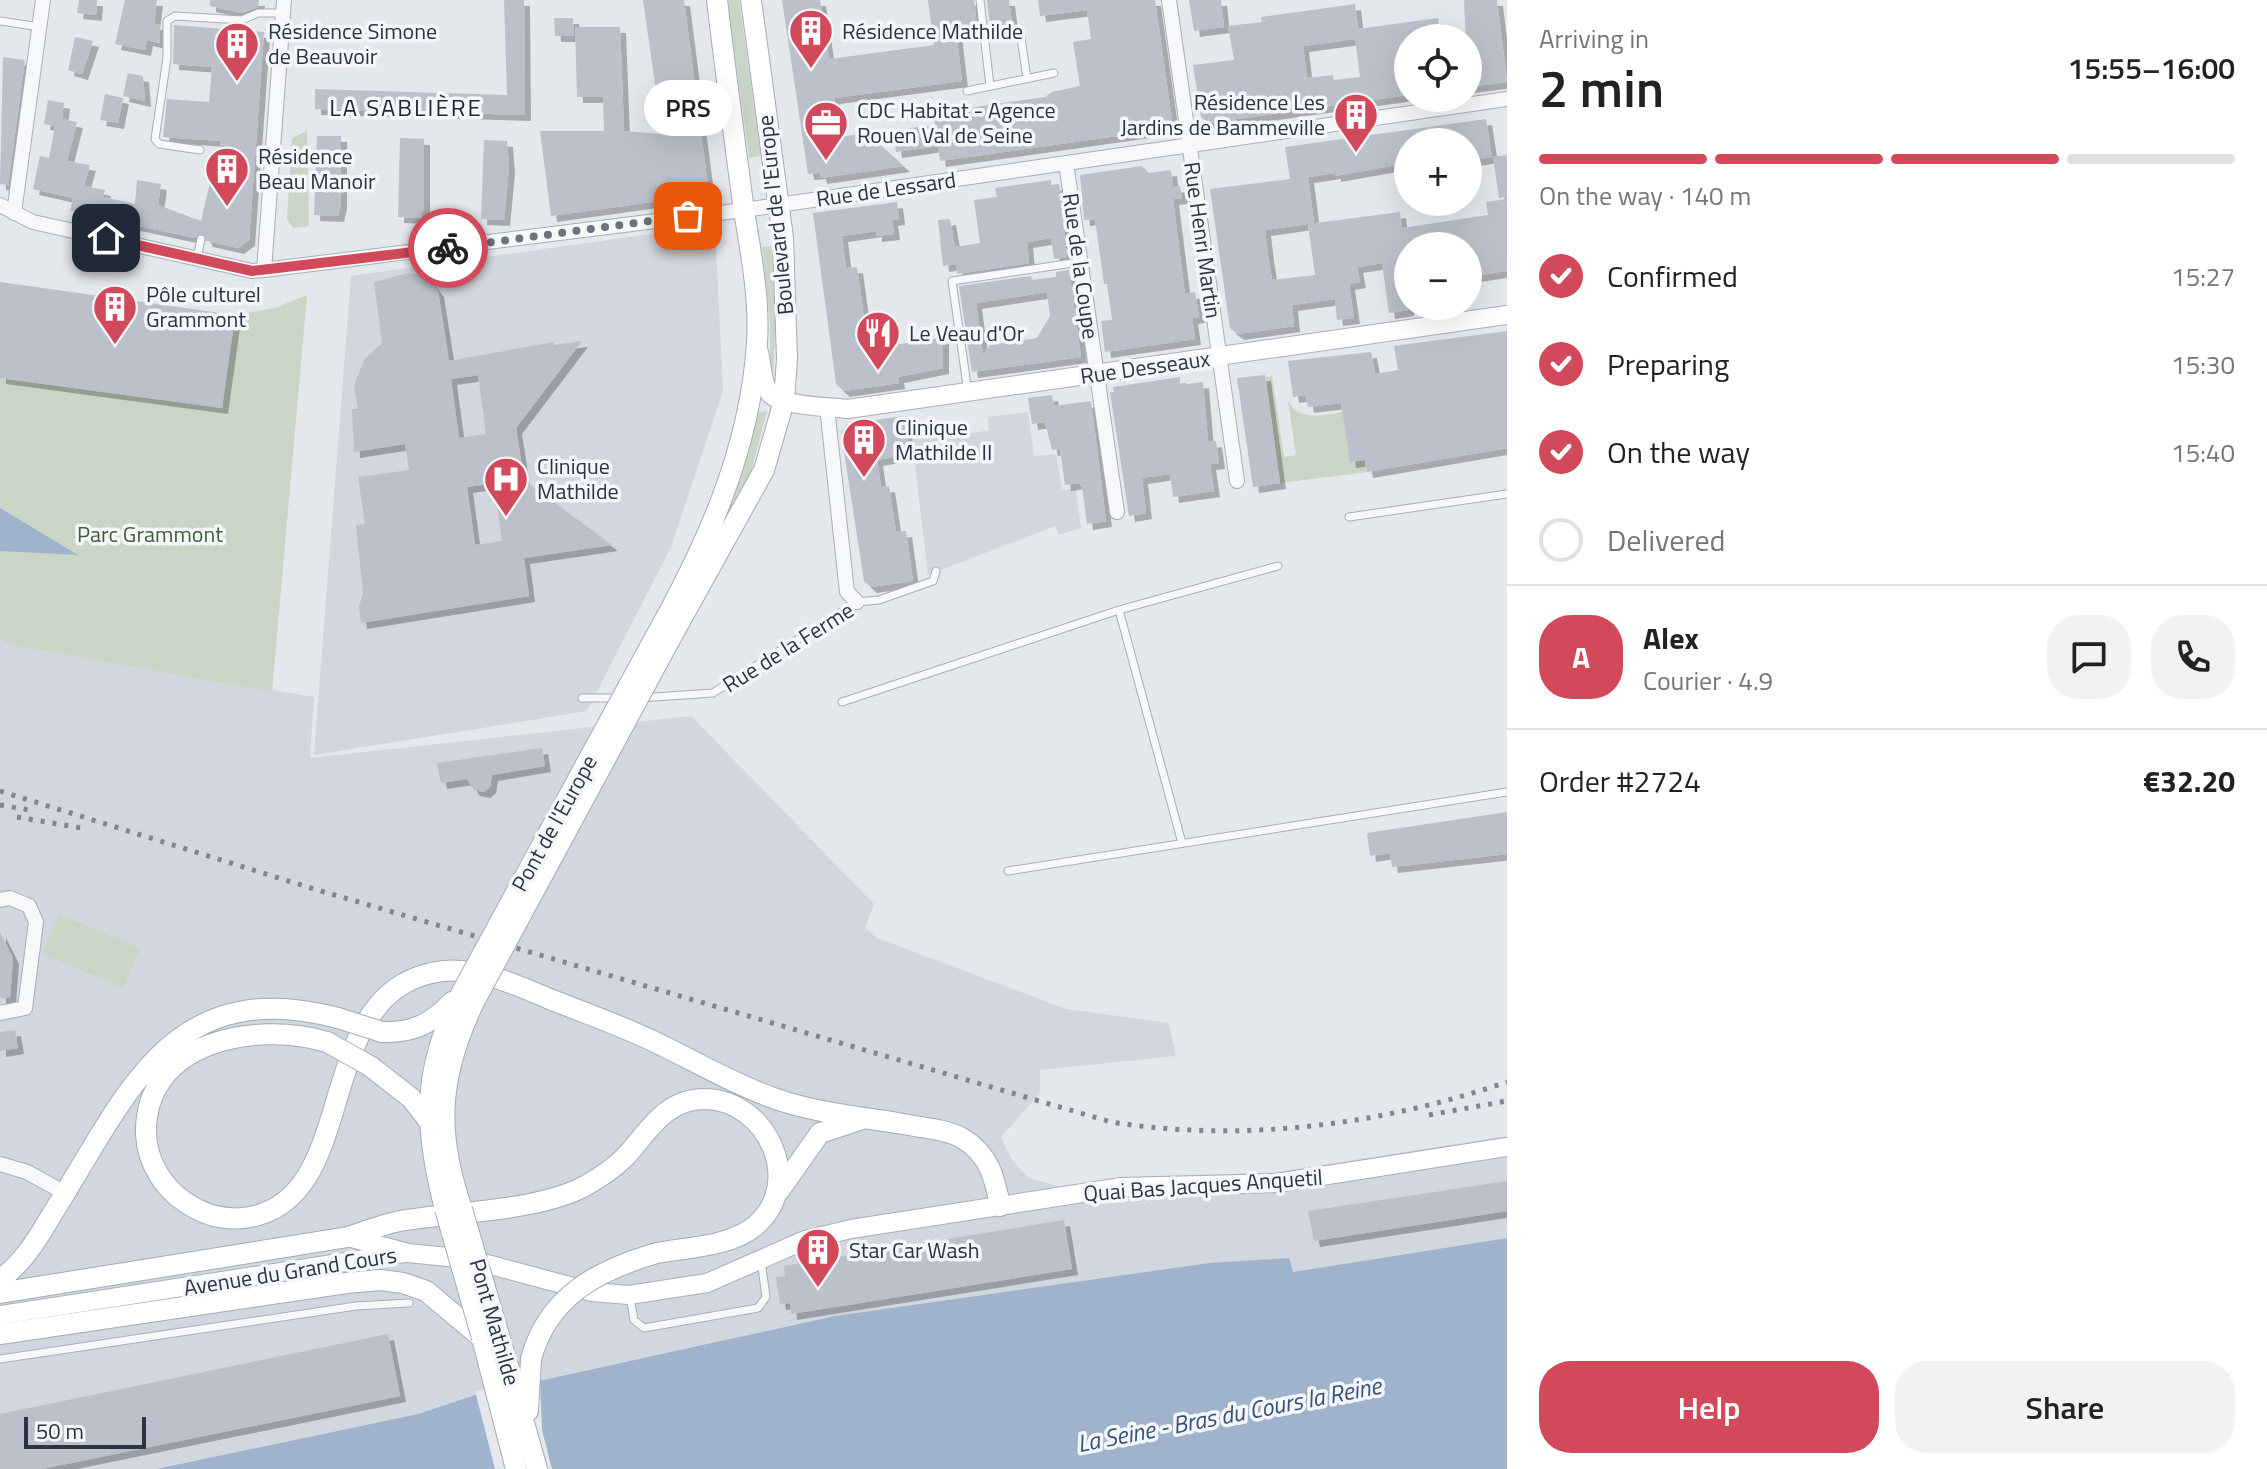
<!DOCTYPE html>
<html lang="en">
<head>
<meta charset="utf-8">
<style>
  :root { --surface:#fff; --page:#f2f2f2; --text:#222; --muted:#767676; --line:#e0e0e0; --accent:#d1495b }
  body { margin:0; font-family:"Titillium Web",sans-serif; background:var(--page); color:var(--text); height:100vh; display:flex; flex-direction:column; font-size:30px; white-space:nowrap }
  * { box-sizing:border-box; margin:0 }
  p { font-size:26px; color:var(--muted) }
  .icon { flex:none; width:44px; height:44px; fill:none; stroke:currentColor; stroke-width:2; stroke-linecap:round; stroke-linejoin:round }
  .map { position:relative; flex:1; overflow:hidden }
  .details { display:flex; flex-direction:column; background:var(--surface); width:760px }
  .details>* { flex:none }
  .buttons { position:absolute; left:1394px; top:24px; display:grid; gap:16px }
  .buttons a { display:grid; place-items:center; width:88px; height:88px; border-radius:50%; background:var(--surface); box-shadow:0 8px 32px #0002; font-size:40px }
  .scale { position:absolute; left:24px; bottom:20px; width:122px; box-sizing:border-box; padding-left:8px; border:4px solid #2b3445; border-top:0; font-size:22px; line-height:28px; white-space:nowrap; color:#2b3445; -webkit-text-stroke:6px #f4f6f9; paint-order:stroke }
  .pin { position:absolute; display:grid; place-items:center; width:68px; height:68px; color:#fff; margin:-34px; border-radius:16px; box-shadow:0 4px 12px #0006 }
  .courier { position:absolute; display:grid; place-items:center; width:80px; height:80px; margin:-40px; border:6px solid #d1495b; border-radius:50%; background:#fff; color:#222; box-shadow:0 2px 10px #0007 }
  .bubble { position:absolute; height:56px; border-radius:28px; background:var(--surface); box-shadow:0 8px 32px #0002; font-size:26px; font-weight:600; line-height:56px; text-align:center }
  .headline em { font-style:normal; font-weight:600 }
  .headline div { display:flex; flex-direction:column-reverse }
  .headline { display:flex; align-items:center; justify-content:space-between; height:136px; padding:0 32px }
  h1 { font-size:52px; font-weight:600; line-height:60px }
  .bar { display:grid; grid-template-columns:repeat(4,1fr); gap:12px 8px; align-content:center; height:96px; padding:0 32px }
  .bar i { height:10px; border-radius:6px; background:var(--line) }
  .bar .active { background:var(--accent) }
  .bar p { grid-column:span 4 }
  .line { display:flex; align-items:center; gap:20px; padding:0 32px; border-top:2px solid var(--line) }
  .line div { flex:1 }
  .round { display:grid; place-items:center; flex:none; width:84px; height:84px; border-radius:32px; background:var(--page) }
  ol { padding:0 32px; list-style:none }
  li { display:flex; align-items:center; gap:24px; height:88px }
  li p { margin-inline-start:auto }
  li .icon { padding:8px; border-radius:50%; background:var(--accent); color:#fff; stroke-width:4 }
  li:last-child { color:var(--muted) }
  li i { width:44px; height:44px; border:4px solid var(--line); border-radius:50% }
  .button { display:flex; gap:16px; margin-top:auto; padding:16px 32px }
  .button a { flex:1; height:92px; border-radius:32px; background:var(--accent); color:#fff; font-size:32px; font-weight:600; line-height:92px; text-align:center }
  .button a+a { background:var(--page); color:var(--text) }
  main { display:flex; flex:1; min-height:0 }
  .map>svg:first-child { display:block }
</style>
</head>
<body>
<main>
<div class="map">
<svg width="1507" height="1469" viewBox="0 0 1507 1469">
  <defs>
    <filter id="shadow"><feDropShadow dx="6" dy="6" stdDeviation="0" flood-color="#0004"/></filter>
  </defs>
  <rect width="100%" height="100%" fill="#e4e7ec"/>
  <path fill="#d2d6de" d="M715,225L723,391L671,547L587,711L314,755L351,276Z
    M1028,412L1034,456L1056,454L1062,490L1076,489L1081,528L1059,535L1055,526L928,575L911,430L960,423L961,435L989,430L988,417Z
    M0,640L22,647L314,697L310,758L691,716L874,904L865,928L877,938L1066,1009L1169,1023L1176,1056L1040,1070V1093L1001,1137L1012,1160L1029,1178L1062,1187L1198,1175L1245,1177L1507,1136V1238L1293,1272L1209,1263L835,1316L475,1395L418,1414L156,1469H0Z"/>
  <path fill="#c9d6c5" d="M727,0H739L761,156L749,158Z
    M307,131L309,226L293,228L287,219L292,138Z
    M773,246L777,302L773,377L770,376V322L762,247Z
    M307,295L272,692L22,647L0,640V378L221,407L235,315L275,308Z
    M1272,376L1284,457L1296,455L1288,401C1301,427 1339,411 1363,408L1343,414L1350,462L1365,460L1367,472L1280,483L1266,377Z
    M767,411L749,479L716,540L754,413Z
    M59,914L140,948L124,988L42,954Z"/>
  <path fill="#9fb4cc" d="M0,508L78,555L0,551Z
    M1507,1238V1469H156L418,1414L475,1395L835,1316L1209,1263L1289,1258L1293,1272Z"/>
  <path fill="#e4e7ec" d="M540,1378L542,1430L552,1469H495L475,1391Z"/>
  <path fill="#bbc0ca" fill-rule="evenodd" filter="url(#shadow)" d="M79,0H97L96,15L77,13Z
    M125,0H157L154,24H160V43L147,40L145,50L115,44Z
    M210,0H259L258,7L242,13L210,6Z
    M504,0H524L525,115L315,109V89L507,95Z
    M643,0H684L709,194L551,216L540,131H604L603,97H577L575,27H620L624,131L662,134Z
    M782,0H820L829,59L934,45L928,0H974L977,28L956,32L962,81L834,98L840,137L867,133L904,166L821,178L820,173L808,174Z
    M987,0H1009L1012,23L990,26Z
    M1038,0H1155L1172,120L1166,129L940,161L938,146L896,152L894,135L904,134L903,129L935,125L933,113L1045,97L1052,92L1080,86L1073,42L1091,39L1087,10L1040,16Z
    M1189,0H1221L1224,27L1194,31Z
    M1464,0H1497L1507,82L1468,87Z
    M1355,4L1358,29L1438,18L1441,38H1408V95L1208,123L1201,117L1193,65L1234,60L1228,26L1262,22L1261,17ZM1355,39L1360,77L1334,80L1333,75L1307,78L1303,46Z
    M554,18H573L574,36H555Z
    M174,25L264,32L249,240L238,248L207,241L203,233L195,238L70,211L73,198L33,189L40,156L49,158L55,126L44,124L48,100L64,103L62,119L77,122L67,161L90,165L84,186L105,190L103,197L135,204L137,180L161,184L158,205L201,221L213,169L219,170L221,141L163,137L167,99L209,102L212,67L173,64Z
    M75,37L93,41L82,74L68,70Z
    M3,57L25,60L8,185L0,184Z
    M128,73L143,76L145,101L123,96Z
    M105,94L123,98L118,123L100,120Z
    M1486,119L1492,157L1468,161V142H1408V163L1335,176V173L1308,177L1314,223L1265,230L1268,255L1272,280L1315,275L1308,224L1400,212L1402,228L1488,215L1486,202L1507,199V271L1468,277V246H1408V310L1389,313L1382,263L1357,267L1360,282L1349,284L1354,318L1337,320L1335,299L1292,305L1294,326L1238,334L1230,328L1210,189L1290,179L1285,147Z
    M317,136H341V203L338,216L314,215Z
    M400,138L424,139V205L421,218L398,217Z
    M484,140L507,141L509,167L504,220L481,219Z
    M1507,155V197L1499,198L1493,157Z
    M1142,166L1149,173L1171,170L1173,187L1180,186L1182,198L1173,199L1176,223L1185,294L1195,292L1199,317L1192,318L1195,339L1105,352L1101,321L1112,320L1107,284H1104L1095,219L1084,220L1080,175Z
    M1051,180V185L1059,184L1067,257L1054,259L1051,238L1027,242L1029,263L957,274L956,264L943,266L938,220L950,219L955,247L980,243L974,200L997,197L995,188Z
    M897,202L899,219L892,220L894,234L876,236V231L842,236L846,268L857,267L867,340L886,337L887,346L943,338V368L898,377L899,383L844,391L836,384L813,213Z
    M1069,270L1081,357L972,372L959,286L1031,276L1032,280L1056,277V272ZM1047,292L1050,316L1037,338L990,345L983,355L976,303Z
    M409,273L428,278L438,291L449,361L554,342V345L582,341L516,428L521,460L524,480L612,545L524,558L529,596L361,623L359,607L363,593L356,525L365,524L358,477L409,470L405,444L354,452L352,409H358L354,386L364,360L382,343L374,282ZM478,375L486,434L459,438L451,379ZM494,483L502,541L475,545L467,487Z
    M0,282L235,315L222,408L0,378Z
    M1507,331V448L1367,472L1365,460L1350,462L1341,403L1308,407L1306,395L1293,397L1288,361L1371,352L1375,374L1398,370L1394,346Z
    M1265,375L1280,483L1253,487L1237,378Z
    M1180,377V385L1203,382L1208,442L1216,441L1219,463L1210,464L1214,491L1173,497L1170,474L1142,478L1146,513L1129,516L1110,392H1114L1113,387Z
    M1052,395L1054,406L1091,401L1106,521L1087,524L1082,487L1079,483L1065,485L1060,449L1052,450L1045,422L1032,424L1028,398Z
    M904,416L909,454L877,460L881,487L889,486L896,532L906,531L913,581L871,587L864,581L841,432L847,424Z
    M542,748L545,766L492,775L490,787L484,792L474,790L467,779L441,783L437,763Z
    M1507,812V854L1392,867L1390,853L1370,856L1367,833Z
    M0,932L13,958L10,998H0Z
    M15,1030L18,1048L0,1051V1032Z
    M1507,1181V1211L1314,1241L1308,1211Z
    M1064,1220L1072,1269L791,1314L790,1303L780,1304L776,1277L785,1276L784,1266Z
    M388,1334L400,1396L42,1469H0V1414Z"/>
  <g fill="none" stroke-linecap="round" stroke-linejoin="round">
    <g stroke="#a9aeb7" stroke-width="9">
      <path id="lane" d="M980,0L990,86
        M0,21L40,27
        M1021,38L1027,78
        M967,91L1054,73
        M200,150L159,144L155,139L167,58V21L175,16L242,20L258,13H283
        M197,258L201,239
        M968,392L952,281L1080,262
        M1349,517L1507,494
        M1119,610L1182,843
        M582,698H620
        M640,698L713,693L857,602L879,600L933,581L936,571
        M842,702L1119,610L1278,566
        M1008,871L1507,792
        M630,1297L634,1320L644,1328L758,1308L766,1297L761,1260
        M0,1359L356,1306L409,1303"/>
    </g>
    <g stroke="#a9aeb7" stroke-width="16">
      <path id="street" d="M1169,0L1237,481
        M1066,163L1117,512
        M0,205L33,222L252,271L264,270L744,210L1507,99
        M14,213L43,0
        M264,270L284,0
        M827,407L847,592L857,602
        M0,900L10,898L29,906L36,922L25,1008L0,1013
        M0,1164L27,1172L65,1193"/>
    </g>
    <g stroke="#a9aeb7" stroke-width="20">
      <path id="secondary" d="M759,352C762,364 762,386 771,395C784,406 830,407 848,409L1507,315
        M348,1237L408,1253L468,1259L592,1292L629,1295L707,1283L805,1240L851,1229L1121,1187L1277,1183L1507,1147
        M0,1315L404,1253"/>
    </g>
    <g stroke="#a3abb8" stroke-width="22">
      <path id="primary" d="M652,643C705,549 750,452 757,343C760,297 750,249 743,204C734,136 725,68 717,0
        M668,643L764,470L784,401L787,359L783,238L751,0
        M382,1032C413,1033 431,1024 452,1002
        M327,1042C257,1021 144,1040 146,1134C147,1161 163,1188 185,1202C202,1214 222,1220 243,1218C353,1206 317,1034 403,984C420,974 442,969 462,971C494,974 523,988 552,1000C588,1014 625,1027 659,1044C698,1063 736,1085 776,1099C816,1113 862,1117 903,1124C923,1128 945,1129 962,1138C989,1154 995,1178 1000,1206
        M370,1066L411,1098L428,1120
        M779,1191L820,1133L862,1119
        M445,1209C423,1125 422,1068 463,990
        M462,1209C435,1131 439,1076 474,1002
        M0,1279C27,1261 42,1230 59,1203C130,1088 175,975 338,1018
        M0,1293L348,1237C365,1232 383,1224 400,1221C453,1212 539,1211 585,1186C599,1178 613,1169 624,1158C649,1132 663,1100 704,1099C767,1099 806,1183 755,1226C729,1247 689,1247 657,1253
        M0,1334L347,1283L380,1280L403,1283L426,1291L482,1338L516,1469
        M508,1366L537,1469
        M528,1411L531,1359"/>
    </g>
    <use href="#lane" stroke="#f7f8fa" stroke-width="7"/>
    <use href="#street" stroke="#f7f8fa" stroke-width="14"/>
    <use href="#secondary" stroke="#fff" stroke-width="18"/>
    <use href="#primary" stroke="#fff" stroke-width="20"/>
    <path stroke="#7d8696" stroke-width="5" stroke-dasharray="4 8" stroke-linecap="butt" d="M0,791L314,889L1111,1122C1243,1143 1381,1125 1507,1082
      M0,805L30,810
      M17,817L88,829
      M1429,1115L1507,1101"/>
    <g stroke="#a3abb8" stroke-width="22" stroke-linecap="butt">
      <path id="primary-bridge" d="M463,990L652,643
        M474,1002L668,643
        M338,1018L382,1032
        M327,1042L370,1066
        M445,1209L482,1338
        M462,1209L508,1366
        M531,1359C548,1296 598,1270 657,1253"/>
    </g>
    <use href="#primary-bridge" stroke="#fff" stroke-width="20"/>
  </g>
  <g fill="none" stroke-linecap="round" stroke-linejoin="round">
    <path stroke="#6c737f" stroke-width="8" stroke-dasharray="0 14.4" d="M448,248L688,216"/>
    <path stroke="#d1495b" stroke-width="10" d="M106,238L252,271L448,248"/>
  </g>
  <defs>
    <g id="building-pin" transform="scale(2.3)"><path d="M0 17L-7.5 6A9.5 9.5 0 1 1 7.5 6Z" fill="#d1495b" stroke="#f4f6f9"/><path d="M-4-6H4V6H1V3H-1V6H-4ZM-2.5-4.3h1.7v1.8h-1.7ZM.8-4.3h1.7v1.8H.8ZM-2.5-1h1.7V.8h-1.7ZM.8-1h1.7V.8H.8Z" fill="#fff"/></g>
    <g id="office-pin" transform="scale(2.3)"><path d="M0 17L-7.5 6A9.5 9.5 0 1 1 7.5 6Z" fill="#d1495b" stroke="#f4f6f9"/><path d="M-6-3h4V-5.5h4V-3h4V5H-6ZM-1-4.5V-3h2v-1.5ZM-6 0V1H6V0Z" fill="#fff"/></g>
    <g id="restaurant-pin" transform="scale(2.3)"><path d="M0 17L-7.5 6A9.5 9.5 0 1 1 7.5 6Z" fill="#d1495b" stroke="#f4f6f9"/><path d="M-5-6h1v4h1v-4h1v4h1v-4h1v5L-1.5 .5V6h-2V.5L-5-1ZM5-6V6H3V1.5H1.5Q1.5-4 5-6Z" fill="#fff"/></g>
    <g id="hospital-pin" transform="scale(2.3)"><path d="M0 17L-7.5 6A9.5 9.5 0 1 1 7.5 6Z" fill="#d1495b" stroke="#f4f6f9"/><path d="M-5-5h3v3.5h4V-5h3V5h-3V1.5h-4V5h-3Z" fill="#fff"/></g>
  </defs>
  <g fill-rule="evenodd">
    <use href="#building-pin" x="811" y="31"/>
    <use href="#building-pin" x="237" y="44"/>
    <use href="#building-pin" x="1356" y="115"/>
    <use href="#office-pin" x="826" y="123"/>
    <use href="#building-pin" x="227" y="169"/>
    <use href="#building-pin" x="115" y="307"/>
    <use href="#restaurant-pin" x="878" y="333"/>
    <use href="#building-pin" x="864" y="440"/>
    <use href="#hospital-pin" x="506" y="479"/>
    <use href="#building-pin" x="818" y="1250"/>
  </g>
  <g text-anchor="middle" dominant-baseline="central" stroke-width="7" stroke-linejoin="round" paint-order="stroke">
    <g font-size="22" fill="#2b3445" stroke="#f4f6f9" text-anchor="start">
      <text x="268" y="31">Résidence Simone<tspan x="268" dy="25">de Beauvoir</tspan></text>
      <text x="842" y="31">Résidence Mathilde</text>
      <text x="1325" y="102" text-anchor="end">Résidence Les<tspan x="1325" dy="25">Jardins de Bammeville</tspan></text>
      <text x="857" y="110">CDC Habitat - Agence<tspan x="857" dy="25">Rouen Val de Seine</tspan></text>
      <text x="258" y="156">Résidence<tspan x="258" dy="25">Beau Manoir</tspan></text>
      <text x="146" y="294">Pôle culturel<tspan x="146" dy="25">Grammont</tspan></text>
      <text x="909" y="333">Le Veau d'Or</text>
      <text x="895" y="427">Clinique<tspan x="895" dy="25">Mathilde II</tspan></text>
      <text x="537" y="466">Clinique<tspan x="537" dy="25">Mathilde</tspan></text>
      <text x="849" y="1250">Star Car Wash</text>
    </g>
    <g font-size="22" fill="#2b3445" stroke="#f4f6f9">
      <text transform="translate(886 189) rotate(-8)">Rue de Lessard</text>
      <text transform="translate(775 215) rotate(-96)">Boulevard de l'Europe</text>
      <text transform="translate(1203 240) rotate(82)">Rue Henri Martin</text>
      <text transform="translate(1081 266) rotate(82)">Rue de la Coupe</text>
      <text transform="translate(1145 367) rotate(-8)">Rue Desseaux</text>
      <text transform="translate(788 647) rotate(-32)">Rue de la Ferme</text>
      <text transform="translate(554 823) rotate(-61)">Pont de l'Europe</text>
      <text transform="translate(1203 1185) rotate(-4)">Quai Bas Jacques Anquetil</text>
      <text transform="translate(290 1271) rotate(-9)">Avenue du Grand Cours</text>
      <text transform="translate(495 1322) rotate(74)">Pont Mathilde</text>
    </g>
    <g font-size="22" fill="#3f6138" stroke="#f4f6f9">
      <text x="150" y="534">Parc Grammont</text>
    </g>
    <g font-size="24" letter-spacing="2" fill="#1d2536" stroke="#f4f6f9">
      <text x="406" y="107">LA SABLIÈRE</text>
    </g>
    <g font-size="24" font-style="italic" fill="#34527a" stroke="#f4f6f9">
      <text transform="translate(1229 1414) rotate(-11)">La Seine - Bras du Cours la Reine</text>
    </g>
  </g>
</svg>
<div class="buttons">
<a><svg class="icon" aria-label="locate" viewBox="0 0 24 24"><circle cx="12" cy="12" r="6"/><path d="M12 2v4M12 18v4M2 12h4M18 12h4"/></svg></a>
<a>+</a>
<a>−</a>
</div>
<div class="scale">50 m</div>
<div class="pin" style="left:688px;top:216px;background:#ea580c"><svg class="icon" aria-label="bag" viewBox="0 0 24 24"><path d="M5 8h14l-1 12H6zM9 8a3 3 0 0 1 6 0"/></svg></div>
<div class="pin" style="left:106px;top:238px;background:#1f2937"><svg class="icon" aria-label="home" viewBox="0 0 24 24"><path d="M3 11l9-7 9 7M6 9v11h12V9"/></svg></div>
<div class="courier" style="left:448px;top:248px"><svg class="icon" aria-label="bike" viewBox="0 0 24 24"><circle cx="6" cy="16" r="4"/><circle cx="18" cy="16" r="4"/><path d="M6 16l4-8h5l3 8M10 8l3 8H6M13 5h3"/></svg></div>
<div class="bubble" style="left:644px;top:80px;width:88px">PRS</div>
</div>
<section class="details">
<div class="headline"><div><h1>2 min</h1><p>Arriving in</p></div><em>15:55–16:00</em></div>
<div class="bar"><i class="active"></i><i class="active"></i><i class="active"></i><i></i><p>On the way · 140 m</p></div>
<ol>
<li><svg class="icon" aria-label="check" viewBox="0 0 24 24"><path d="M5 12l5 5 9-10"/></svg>Confirmed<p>15:27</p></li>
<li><svg class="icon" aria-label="check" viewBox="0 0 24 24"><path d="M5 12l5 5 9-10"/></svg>Preparing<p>15:30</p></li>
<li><svg class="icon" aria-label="check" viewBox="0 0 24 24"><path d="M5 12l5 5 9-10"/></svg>On the way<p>15:40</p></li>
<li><i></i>Delivered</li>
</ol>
<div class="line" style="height:144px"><b class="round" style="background:var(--accent);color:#fff">A</b><div><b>Alex</b><p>Courier · 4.9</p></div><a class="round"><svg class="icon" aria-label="chat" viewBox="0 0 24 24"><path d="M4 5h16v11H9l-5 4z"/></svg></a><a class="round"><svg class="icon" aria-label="phone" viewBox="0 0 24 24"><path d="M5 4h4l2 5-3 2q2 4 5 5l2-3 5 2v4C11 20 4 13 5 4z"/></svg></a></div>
<div class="line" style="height:104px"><div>Order #2724</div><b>€32.20</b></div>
<div class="button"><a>Help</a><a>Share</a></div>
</section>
</main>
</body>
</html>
